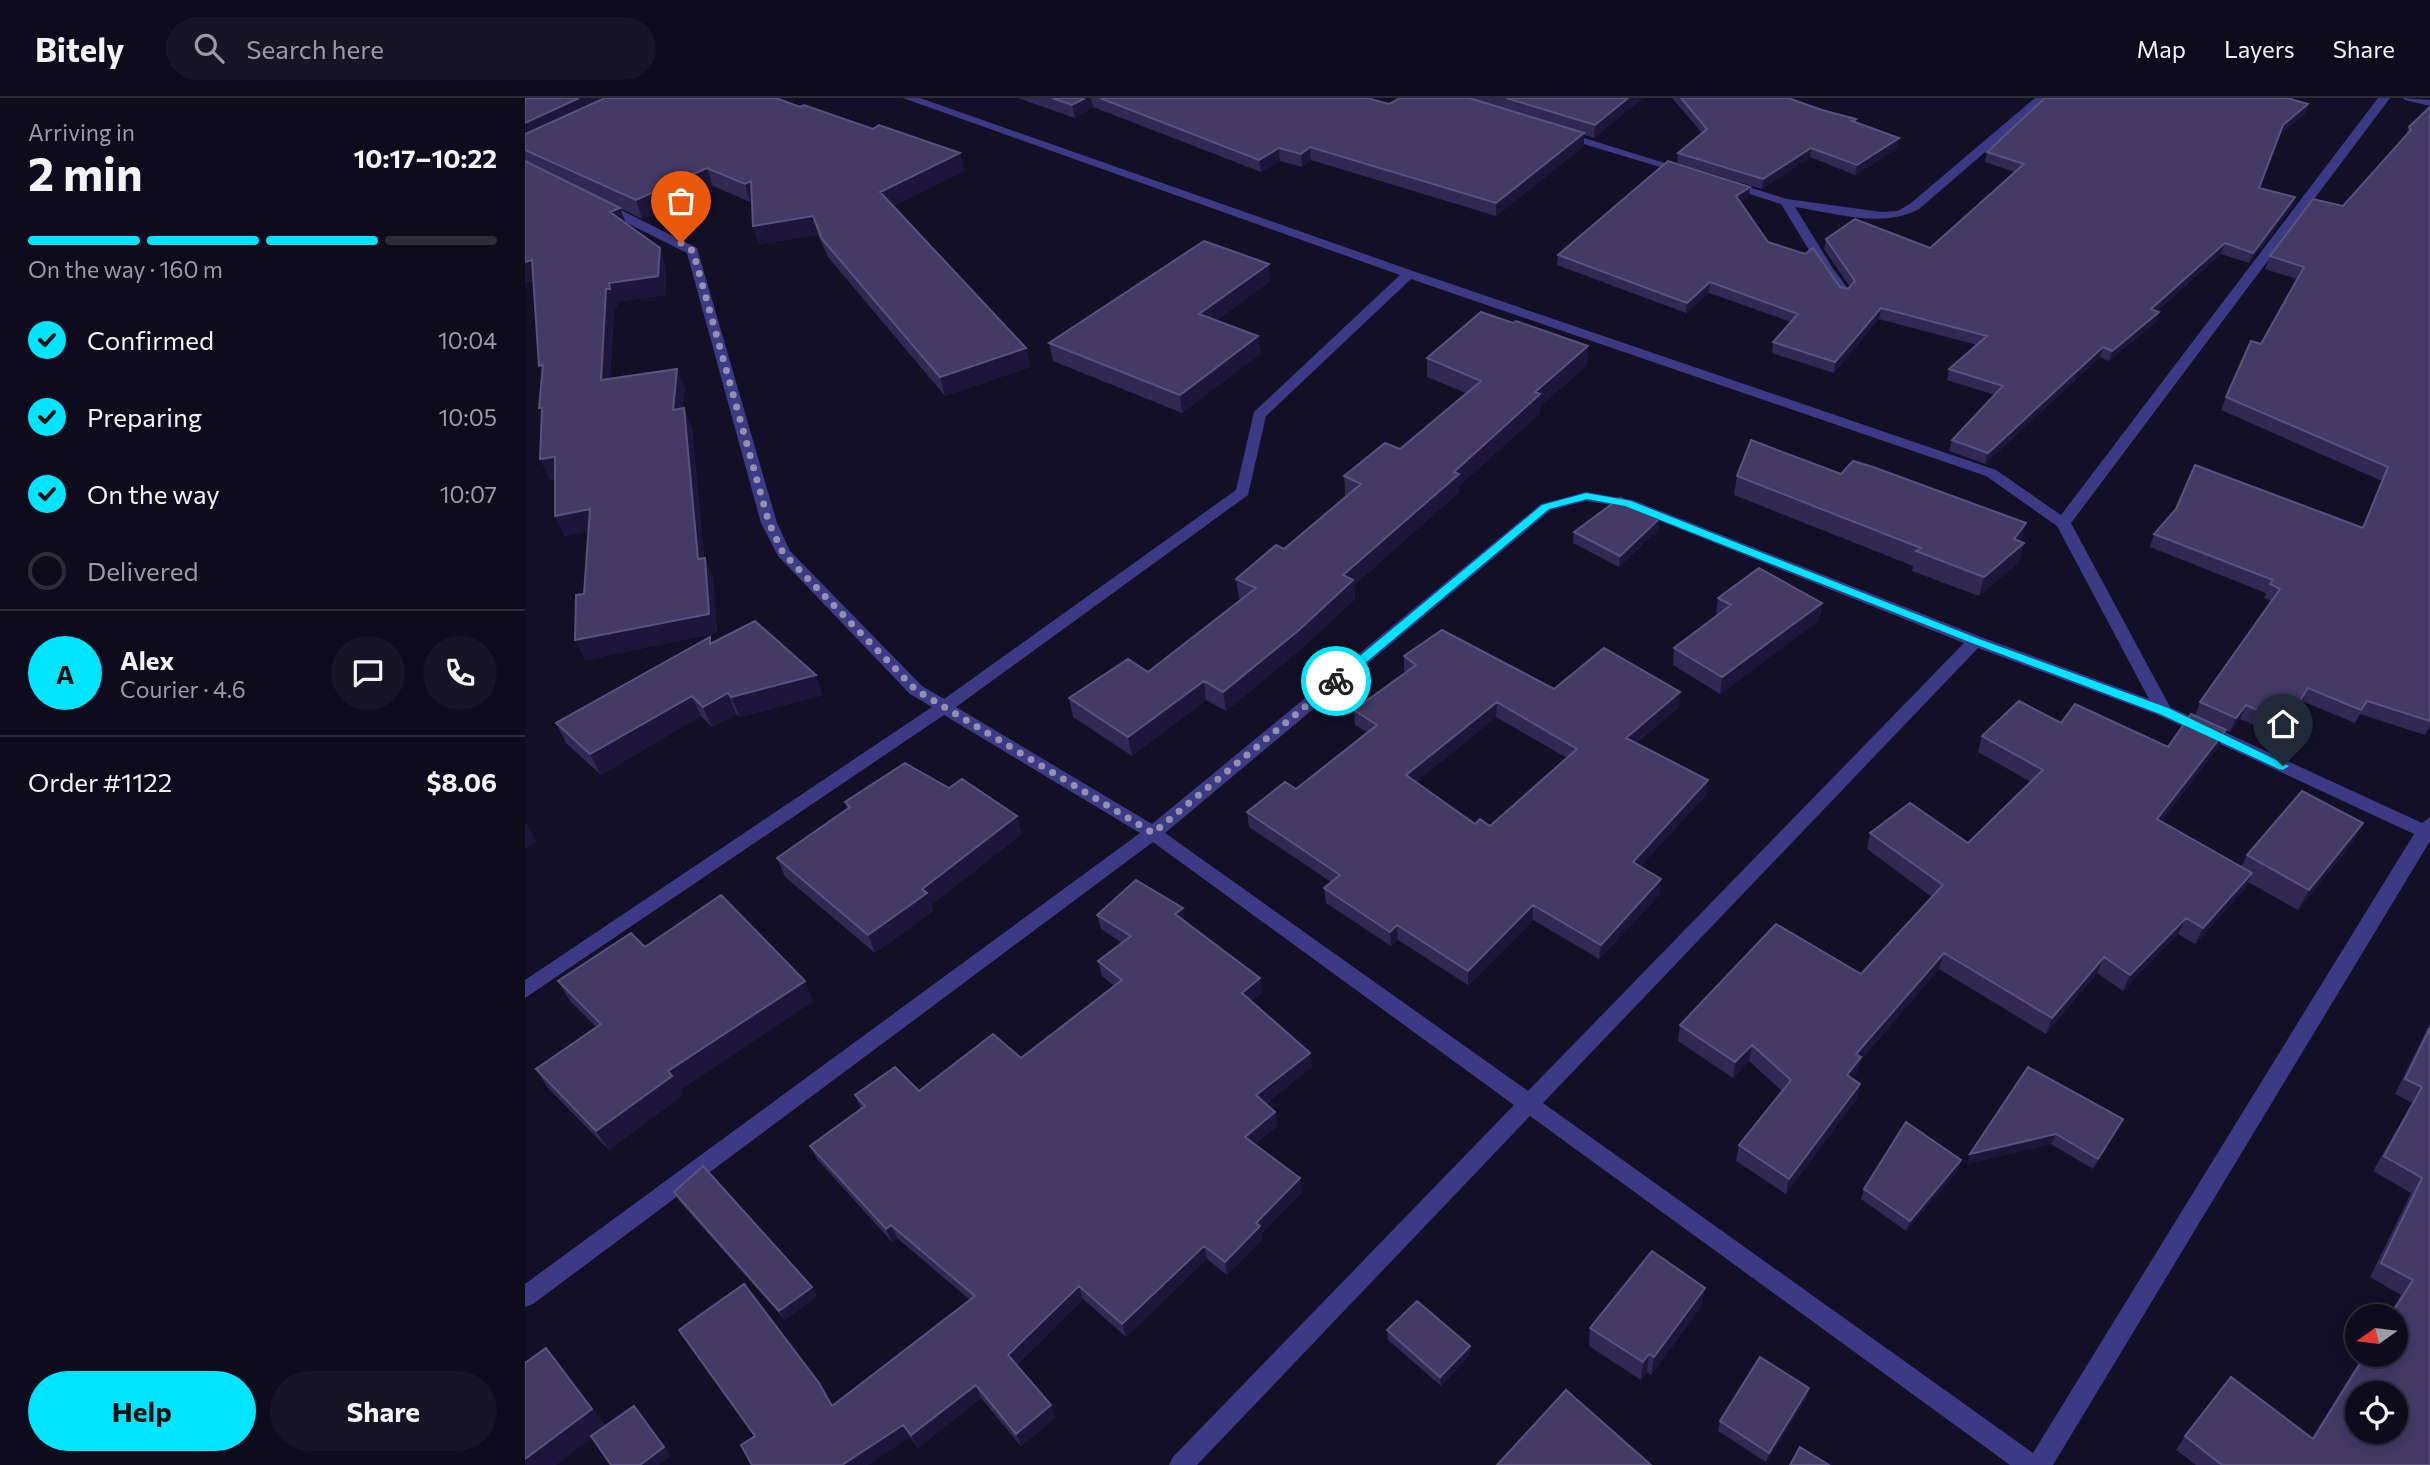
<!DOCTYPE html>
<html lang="en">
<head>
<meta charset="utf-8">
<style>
  :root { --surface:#0e0b1c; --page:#171425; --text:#f1f3f6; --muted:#9b9ba3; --line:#2e2b3b; --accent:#00e5ff }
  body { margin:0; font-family:Commissioner,sans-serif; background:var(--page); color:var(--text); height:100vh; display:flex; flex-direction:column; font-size:26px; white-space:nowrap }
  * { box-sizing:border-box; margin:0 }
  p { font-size:23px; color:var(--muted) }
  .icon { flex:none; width:38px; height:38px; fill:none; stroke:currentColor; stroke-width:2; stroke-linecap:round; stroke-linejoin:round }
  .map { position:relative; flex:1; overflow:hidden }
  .panel { display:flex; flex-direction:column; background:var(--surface); width:525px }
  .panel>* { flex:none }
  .needle { width:46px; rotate:256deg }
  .buttons { position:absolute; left:1820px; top:1206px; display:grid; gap:14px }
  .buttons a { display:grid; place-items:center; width:63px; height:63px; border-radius:50%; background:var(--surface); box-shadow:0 4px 18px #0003,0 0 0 2px var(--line); font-size:35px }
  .pin { position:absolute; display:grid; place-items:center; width:60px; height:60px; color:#fff; margin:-72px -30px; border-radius:50% 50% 50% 0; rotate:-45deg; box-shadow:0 0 7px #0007 }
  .pin .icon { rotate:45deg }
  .courier { position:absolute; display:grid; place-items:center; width:70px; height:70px; margin:-35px; border:5px solid #00e5ff; border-radius:50%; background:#fff; color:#222; box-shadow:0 2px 9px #0007 }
  .summary em { font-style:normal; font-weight:700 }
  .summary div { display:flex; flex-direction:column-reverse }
  .summary { display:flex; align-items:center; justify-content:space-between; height:119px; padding:0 28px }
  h1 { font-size:46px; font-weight:700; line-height:52px }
  .bar { display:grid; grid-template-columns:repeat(4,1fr); gap:10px 7px; align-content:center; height:84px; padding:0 28px }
  .bar i { height:9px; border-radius:5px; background:var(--line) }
  .bar .selected { background:var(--accent) }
  .bar p { grid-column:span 4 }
  .line { display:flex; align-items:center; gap:18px; padding:0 28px; border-top:2px solid var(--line) }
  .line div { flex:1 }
  .round { display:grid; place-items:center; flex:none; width:74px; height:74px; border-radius:37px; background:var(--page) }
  ol { padding:0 28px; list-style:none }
  li { display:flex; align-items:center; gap:21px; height:77px }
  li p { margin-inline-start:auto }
  li .icon { padding:7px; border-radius:50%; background:var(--accent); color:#111; stroke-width:4 }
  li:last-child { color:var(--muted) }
  li i { width:38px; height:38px; border:4px solid var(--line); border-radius:50% }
  .action { display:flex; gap:14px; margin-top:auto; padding:14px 28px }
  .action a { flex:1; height:80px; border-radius:42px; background:var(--accent); color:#111; font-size:28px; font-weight:700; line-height:80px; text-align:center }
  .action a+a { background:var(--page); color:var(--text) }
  header { display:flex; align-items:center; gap:42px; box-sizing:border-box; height:98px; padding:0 35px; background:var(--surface); border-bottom:2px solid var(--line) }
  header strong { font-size:33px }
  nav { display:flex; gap:38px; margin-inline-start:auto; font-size:24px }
  .search { width:490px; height:63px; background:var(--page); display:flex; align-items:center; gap:18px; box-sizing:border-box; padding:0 24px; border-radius:38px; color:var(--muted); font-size:26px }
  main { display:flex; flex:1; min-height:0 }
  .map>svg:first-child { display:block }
</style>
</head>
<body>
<header>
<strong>Bitely</strong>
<div class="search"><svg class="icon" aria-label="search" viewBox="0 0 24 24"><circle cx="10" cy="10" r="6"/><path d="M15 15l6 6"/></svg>Search here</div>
<nav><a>Map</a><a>Layers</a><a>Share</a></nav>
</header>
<main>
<section class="panel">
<div class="summary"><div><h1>2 min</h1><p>Arriving in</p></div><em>10:17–10:22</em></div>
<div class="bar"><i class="selected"></i><i class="selected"></i><i class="selected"></i><i></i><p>On the way · 160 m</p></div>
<ol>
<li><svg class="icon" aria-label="check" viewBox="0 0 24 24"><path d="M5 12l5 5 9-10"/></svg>Confirmed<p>10:04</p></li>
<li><svg class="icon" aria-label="check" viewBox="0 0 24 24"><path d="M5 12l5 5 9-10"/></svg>Preparing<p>10:05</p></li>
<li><svg class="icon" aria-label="check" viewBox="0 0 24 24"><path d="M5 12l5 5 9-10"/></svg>On the way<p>10:07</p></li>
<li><i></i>Delivered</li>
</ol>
<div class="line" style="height:126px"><b class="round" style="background:var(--accent);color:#111">A</b><div><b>Alex</b><p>Courier · 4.6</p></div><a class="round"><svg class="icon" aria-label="chat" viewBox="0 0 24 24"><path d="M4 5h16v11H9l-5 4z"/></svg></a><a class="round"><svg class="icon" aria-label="phone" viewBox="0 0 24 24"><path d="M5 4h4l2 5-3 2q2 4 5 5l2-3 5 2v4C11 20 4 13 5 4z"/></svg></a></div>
<div class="line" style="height:91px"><div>Order #1122</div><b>$8.06</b></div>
<div class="action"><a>Help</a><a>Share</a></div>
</section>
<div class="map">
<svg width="1905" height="1367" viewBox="0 0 1905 1367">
  <rect width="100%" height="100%" fill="#130f26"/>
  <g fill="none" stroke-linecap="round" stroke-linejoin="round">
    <path fill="#3d3a85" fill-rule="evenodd" d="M378,0H395L888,173L1471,372L1536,417L1853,0H1865L1546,425L1645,609L1897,725L1905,719V743L1528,1367H1485L1005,1018L672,1367H644L648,1359L989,1007L628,744L8,1206L0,1209V1186L615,735L419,617L0,900V882L407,609L385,596L253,458L236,425L162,155L72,110V104H80L172,150L252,425L265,453L397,588L419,601L711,392L729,314L875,177ZM886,181L1461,378L1532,428L1624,601L1456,539L1108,402L1061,394L1016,406L627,726L431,609L723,397L741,318ZM1061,403L1100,409L1439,545L1003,993L640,735L1026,412ZM1453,550L1633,617L1889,736L1508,1355L1018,1005Z
      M1510,0H1523L1394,111C1358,131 1310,115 1270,109L1307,169L1326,195L1325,198H1315L1295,170L1256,106L1197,87L1203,83L1262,101L1357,114L1373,113L1386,105Z
      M1878,0L1905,2V8L1880,2Z
      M1032,34H1040L1165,73L1155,75L1032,38Z"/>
  </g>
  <path fill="#312854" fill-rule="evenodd" d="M0,0L275,9L435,55L439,73L368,108L501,250L505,269L420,298L303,159L293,137L234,146L228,128L227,103L225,104L188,88L117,121L95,110L101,126L141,169L140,197L91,204L92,209L89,210L85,280L160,291L157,311L167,330L179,460L188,479L192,535L60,562L59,496L63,433L39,438L30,380L24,381L17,277L8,182L0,185Z
    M493,0H842L864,6L875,0H1118L1069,40L1059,37V48L971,118L786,62L777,69L755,63L736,74L568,9L550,20Z
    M1147,0H1263L1297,12L1331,21V24L1374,40L1372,50L1330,77L1285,59L1237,91L1152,65L1153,55L1177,35Z
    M1783,6L1780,16L1755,37L1734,90L1770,99L1767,109L1724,165L1696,156L1632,213L1634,214L1631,224L1584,263L1575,259L1460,366L1424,353L1427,342L1470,297L1422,282L1424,271L1452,247L1354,221L1309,275L1247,255L1248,244L1266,224L1184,195L1161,215L1032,167L1033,157L1224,99L1215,104L1243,144L1315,189L1323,191L1325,189L1299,151L1301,141L1405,150L1490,74L1460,64L1462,54Z
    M1905,9V628L1900,637L1835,616L1830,625L1777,603L1755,638L1715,621L1705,634L1701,632L1694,648L1636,724L1716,769L1722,757L1838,725L1827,745L1773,812L1723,784L1719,792L1670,846L1653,836L1598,893L1572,875L1521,936L1414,871L1336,962L1332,975L1327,981L1335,986L1331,1002L1261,1096L1211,1063L1214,1047L1257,993L1224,963L1208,980L1153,943L1155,927L1336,876L1407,799L1342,751L1345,735L1443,745L1506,684L1453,654L1457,638L1536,625L1643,649L1670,617L1675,604L1747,503L1739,500L1741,495L1625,449L1629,436L1838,430L1857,383L1696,312L1701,299L1736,246L1772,181L1740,171L1745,158L1818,108L1881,37L1884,29Z
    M745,183L691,223L733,238L735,256L657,315L528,263L524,245Z
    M988,225L1063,248L1062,267L1015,308V315L934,388V394L829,487L830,501L776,551L701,613L681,602L607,658L548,619L544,600L623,574L716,501L714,500L711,481L759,451L822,398L820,397L819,378L875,351L941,295L902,279V260Z
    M1212,378L1496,444L1499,445L1494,464L1454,498L1387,473L1388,468L1209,397Z
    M1134,431L1094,469L1048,445L1049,434Z
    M1193,500L1297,505L1294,522L1195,596L1148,567L1149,550L1192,517H1191Z
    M187,545L298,597L215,619L211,616L187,629L176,618L76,677L41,645L31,625Z
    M879,558L1029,591L1154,609L1111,645L1181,697L1115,769L1135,796L1074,861L1008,822L943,887L873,842L866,848L801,805L799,790L806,784L724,729L722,714L771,691L842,634L830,627L829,612L881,574L879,573ZM971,619L1042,660L965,728L950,726L891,684Z
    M424,690L497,736L406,807L408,813L350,855L260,779L252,760L322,711L320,704Z
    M572,817L660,824L737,895L726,903L787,969L740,1006L750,1014L752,1028L730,1046L775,1080L777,1094L736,1136L737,1141L702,1177L682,1161L601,1239L558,1201L491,1267L530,1320L496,1348L456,1300L393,1350L385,1339L307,1308L445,1202L372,1140L367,1144L292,1061L285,1048L336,1011L330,997L394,993L496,960L589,888L577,878L573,863L597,845L576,831Z
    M120,849L288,903L155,992L158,997L84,1052L23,990L11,971L71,929L45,903L33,883Z
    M1905,925V1367H1671L1651,1352L1660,1338L1787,1340L1839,1256H1871V1218H1863L1876,1197L1845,1179L1886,1095L1848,1073L1887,1005L1870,996Z
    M1503,969L1593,1031L1568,1071L1526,1046L1442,1066Z
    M1436,1062L1433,1072L1381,1133L1336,1101L1339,1091Z
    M149,1094L292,1198L260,1222L155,1104Z
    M1180,1190L1176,1209L1126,1277L1122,1274L1116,1282L1064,1248L1065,1230Z
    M862,1232L945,1248V1257L916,1288L863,1242Z
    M1282,1299L1241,1364L1193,1333L1195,1323Z"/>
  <path fill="#1d163a" d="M54,0H98L0,46V25Z
    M560,0H566L568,9L550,20L547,7Z
    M1103,0H1118L1069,40L1070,27Z
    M1783,6L1780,16L1755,37L1758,27Z
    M1059,35V48L971,118V105Z
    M1374,40L1372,50L1330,77L1332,67Z
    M785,49L786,62L777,69L776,56Z
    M754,50L755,63L736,74L734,62Z
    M1286,50L1285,59L1237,91L1238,81Z
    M435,55L439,73L360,113L355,94Z
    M182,70L188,88L117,121L111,102Z
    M226,83L231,102L225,104L220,86Z
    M1225,89L1224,99L1210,108L1211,98Z
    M1770,99L1767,109L1724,165L1728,155Z
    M95,110L102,128L85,114Z
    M288,118L293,137L234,146L228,128Z
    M1700,145L1696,156L1622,221L1626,211Z
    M135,150L141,169L140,197L91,204L92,209L89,210L84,301L76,282L81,191L84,185Z
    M7,162L15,180L0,185V164Z
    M744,166L745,183L676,234L674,216Z
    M1185,184L1184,195L1161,215L1162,205Z
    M1356,210L1354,221L1309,275L1310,264Z
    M1634,214L1631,224L1584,263L1587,253Z
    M733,238L735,256L657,315L655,297Z
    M1063,248L1062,267L1015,308V315L934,388V394L829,487L830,501L776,551L701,613L698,594L818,477L929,374L1010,294Z
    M1578,249L1575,259L1460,366L1463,355Z
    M501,250L505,269L420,298L415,279Z
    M152,271L160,291L155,332L148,312Z
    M159,310L167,330L181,481L173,461Z
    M30,359L39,378L24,381L15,361Z
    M65,411L74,431L39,438L30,418Z
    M1135,420L1134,431L1094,469L1095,458Z
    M1501,425L1496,444L1499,445L1494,464L1454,498L1459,479Z
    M180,460L188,479L192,535L60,562L50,542Z
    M1297,505L1294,522L1195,596L1197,579Z
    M291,577L298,597L215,619L206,599Z
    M679,583L681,602L607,658L603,639Z
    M1783,590L1777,603L1755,638L1761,625Z
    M1155,594L1154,609L1099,654L1101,640Z
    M203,595L211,616L187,629L178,609Z
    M167,598L176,618L76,677L65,656Z
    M972,604L971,619L881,692V677Z
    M1721,607L1715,621L1705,634L1711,620Z
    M1701,632L1694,648L1626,738L1632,721Z
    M1183,682L1181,697L1106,779L1108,764Z
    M492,718L497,736L406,807L408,813L350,855L343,837L397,791Z
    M0,723L12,744L0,751Z
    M1838,725L1827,745L1773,812L1784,792Z
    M1727,775L1719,792L1670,846L1678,830Z
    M1136,781L1135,796L1074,861L1076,847Z
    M1008,807V822L943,887V873Z
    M658,810L660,824L650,816Z
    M1661,820L1653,836L1598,893L1605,877Z
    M872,827L873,842L866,848L865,834Z
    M1419,855L1414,871L1336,962L1332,975L1318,993L1322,977L1331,956Z
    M1579,859L1572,875L1521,936L1527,920Z
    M735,880L737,895L719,909L717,895Z
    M280,883L288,903L155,992L158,997L84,1052L71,1033L143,973Z
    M1227,947L1224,963L1208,980L1210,964Z
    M785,955L787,969L733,1011L731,997Z
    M1335,986L1331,1002L1261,1096L1264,1081Z
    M750,1014L752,1028L722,1052L720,1039Z
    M1598,1021L1593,1031L1568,1071L1573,1061Z
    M1531,1036L1526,1046L1442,1066L1445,1056Z
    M1436,1062L1433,1072L1381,1133L1385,1123Z
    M775,1080L777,1094L736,1136L737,1141L702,1177L700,1164L731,1125Z
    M366,1127L372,1140L367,1144L361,1131Z
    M679,1148L682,1161L601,1239L597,1226Z
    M554,1188L558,1201L488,1269L483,1257Z
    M287,1189L292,1198L260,1222L254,1213Z
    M1180,1190L1176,1209L1126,1277L1129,1259Z
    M945,1248V1257L916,1288L915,1279Z
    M21,1250L82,1329L31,1367H1L0,1366V1361Z
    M1124,1256L1122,1274L1116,1282L1118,1264Z
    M451,1287L456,1300L393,1350L386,1337Z
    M1284,1290L1282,1299L1241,1364L1244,1355Z
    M526,1307L530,1320L496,1348L491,1336Z
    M109,1308L146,1358L134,1367H115Z
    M378,1327L385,1339L343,1367H317Z"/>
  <path fill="#433a66" stroke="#5a527e" stroke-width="2" fill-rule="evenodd" d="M0,0H54L0,25Z
    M80,0H251L275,9L279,7L348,31L354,27L435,55L355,94L501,250L415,279L297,141L288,118L228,128L226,83L220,86L182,70L111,102L0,52V36Z
    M527,0H560L547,7Z
    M575,0H842L864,6L875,0H944L1059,35L971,105L785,49L776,56L754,50L734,62Z
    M981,0H1103L1070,27Z
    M1156,0H1263L1297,12L1331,21L1327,23L1374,40L1332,67L1286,50L1238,81L1153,55L1182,31Z
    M1520,0H1762L1783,6L1758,27L1734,90L1770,99L1728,155L1700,145L1626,211L1634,214L1587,253L1578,249L1463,355L1427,342L1478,288L1424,271L1462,238L1356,210L1310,264L1248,244L1273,216L1185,184L1162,205L1033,157L1143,63L1225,89L1211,98L1243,144L1280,156L1288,150L1315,189L1323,191L1330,183L1301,141L1330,121L1405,150L1499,66L1462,54Z
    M1905,9V623L1842,603L1836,612L1783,590L1761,625L1721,607L1711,620L1675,604L1755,491L1745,486L1748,482L1629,436L1651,411L1670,367L1838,430L1863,369L1701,299L1726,243L1736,246L1779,169L1745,158L1788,101L1818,108L1886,32L1884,29Z
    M0,63L95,110L85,114L135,150L133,178L84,185L85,191H81L76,282L152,271L148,312L159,310L173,461L180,460L184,516L50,542L51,497L59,496L65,411L30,418V359L15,361L17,310H14L18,267L14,268L7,162L0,164Z
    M679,143L744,166L674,216L733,238L655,297L524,245Z
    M956,214L988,225L991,223L1063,248L1010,294L1015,296L929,374L934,376L818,477L828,482L774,532L698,594L679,583L603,639L544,600L603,561L623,574L731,490L711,481L751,447L759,451L836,386L819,378L860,345L875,351L956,283L902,260Z
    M1226,342L1316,376L1328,363L1348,369L1501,425L1489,441L1499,445L1459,479L1391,453L1396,450L1212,378Z
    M1095,400L1135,420L1095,458L1049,434Z
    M1234,470L1297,505L1197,579L1149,550L1206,507L1193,500Z
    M230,523L291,577L206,599L203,595L178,609L167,598L65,656L31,625L185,539V546Z
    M917,532L1029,591L1079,550L1155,594L1101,640L1183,682L1108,764L1136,781L1076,847L1008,807L943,873L872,827L865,834L799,790L815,777L722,714L760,684L771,691L852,627L829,612L891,567L879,558ZM972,604L1052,651L965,728L955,721L950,726L881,677Z
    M1494,603L1536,625L1550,606L1643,649L1666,616L1701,632L1632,721L1727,775L1678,830L1661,820L1605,877L1579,859L1527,920L1419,855L1331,956L1336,959L1322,977L1335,986L1264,1081L1214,1047L1266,982L1227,947L1210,964L1155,927L1251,826L1336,876L1418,787L1345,735L1385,705L1443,745L1518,672L1457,638Z
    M380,665L424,690L437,681L492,718L397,791L402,795L343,837L252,760L325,709L320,704Z
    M1777,693L1838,725L1784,792L1722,757Z
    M611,782L658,810L650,816L735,880L717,895L785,955L731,997L750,1014L720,1039L775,1080L731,1125L735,1128L700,1164L679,1148L597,1226L554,1188L483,1257L526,1307L491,1336L451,1287L386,1337L378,1327L317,1367H227L216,1347L230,1338L154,1232L219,1186L294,1285L307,1308L450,1198L366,1127L361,1131L285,1048L340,1008L330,997L370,969L394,993L468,936L496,960L597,882L573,863L606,838L572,817Z
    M196,797L280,883L143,973L147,978L71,1033L11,971L76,926L33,883L106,835L120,849Z
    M1905,930V1367H1697L1660,1338L1706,1279L1788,1341L1841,1256H1871V1218H1865L1888,1182L1856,1165L1897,1080L1859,1058L1897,989L1880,981ZM1832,1295H1871V1334H1832Z
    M1503,969L1598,1021L1573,1061L1531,1036L1445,1056Z
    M1381,1024L1436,1062L1385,1123L1339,1091Z
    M178,1068L287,1189L254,1213L149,1094Z
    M1127,1153L1180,1190L1129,1259L1124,1256L1118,1264L1065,1230Z
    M892,1203L945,1248L915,1279L862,1232Z
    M21,1250L67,1311L0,1361V1265Z
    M1235,1259L1284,1290L1244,1355L1195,1323Z
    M1041,1292L1126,1367H972Z
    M109,1308L139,1349L115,1367H86L66,1338Z
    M1275,1349L1304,1367H1265Z"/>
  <path fill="#00e5ff" d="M1061,395L1106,403L1454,541L1643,610L1764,668L1758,672L1754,671L1635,616L1447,545L1100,408L1062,401L1024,411L815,586H807V581L1017,407Z"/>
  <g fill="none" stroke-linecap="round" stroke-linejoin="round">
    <path stroke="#948fb3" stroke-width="7" stroke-dasharray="0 12.6" d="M156,145L168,153L244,425L258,455L391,592L628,735L811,583"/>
  </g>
</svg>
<div class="buttons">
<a><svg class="needle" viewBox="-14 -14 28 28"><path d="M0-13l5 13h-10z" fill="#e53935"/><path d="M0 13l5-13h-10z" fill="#9b9ba3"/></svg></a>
<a><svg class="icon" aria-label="locate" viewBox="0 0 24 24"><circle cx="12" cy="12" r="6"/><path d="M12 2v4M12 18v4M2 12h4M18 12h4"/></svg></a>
</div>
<div class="pin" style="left:156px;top:145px;background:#ea580c"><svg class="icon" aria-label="bag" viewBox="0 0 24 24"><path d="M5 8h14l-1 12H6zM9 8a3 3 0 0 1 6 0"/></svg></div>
<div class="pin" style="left:1758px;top:668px;background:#1f2937"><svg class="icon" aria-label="home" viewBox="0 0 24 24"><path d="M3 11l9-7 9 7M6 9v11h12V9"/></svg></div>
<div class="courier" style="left:811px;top:583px"><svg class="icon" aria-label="bike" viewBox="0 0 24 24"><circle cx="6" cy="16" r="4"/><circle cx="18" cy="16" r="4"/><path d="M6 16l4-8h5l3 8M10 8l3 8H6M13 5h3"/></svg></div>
</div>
</main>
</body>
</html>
